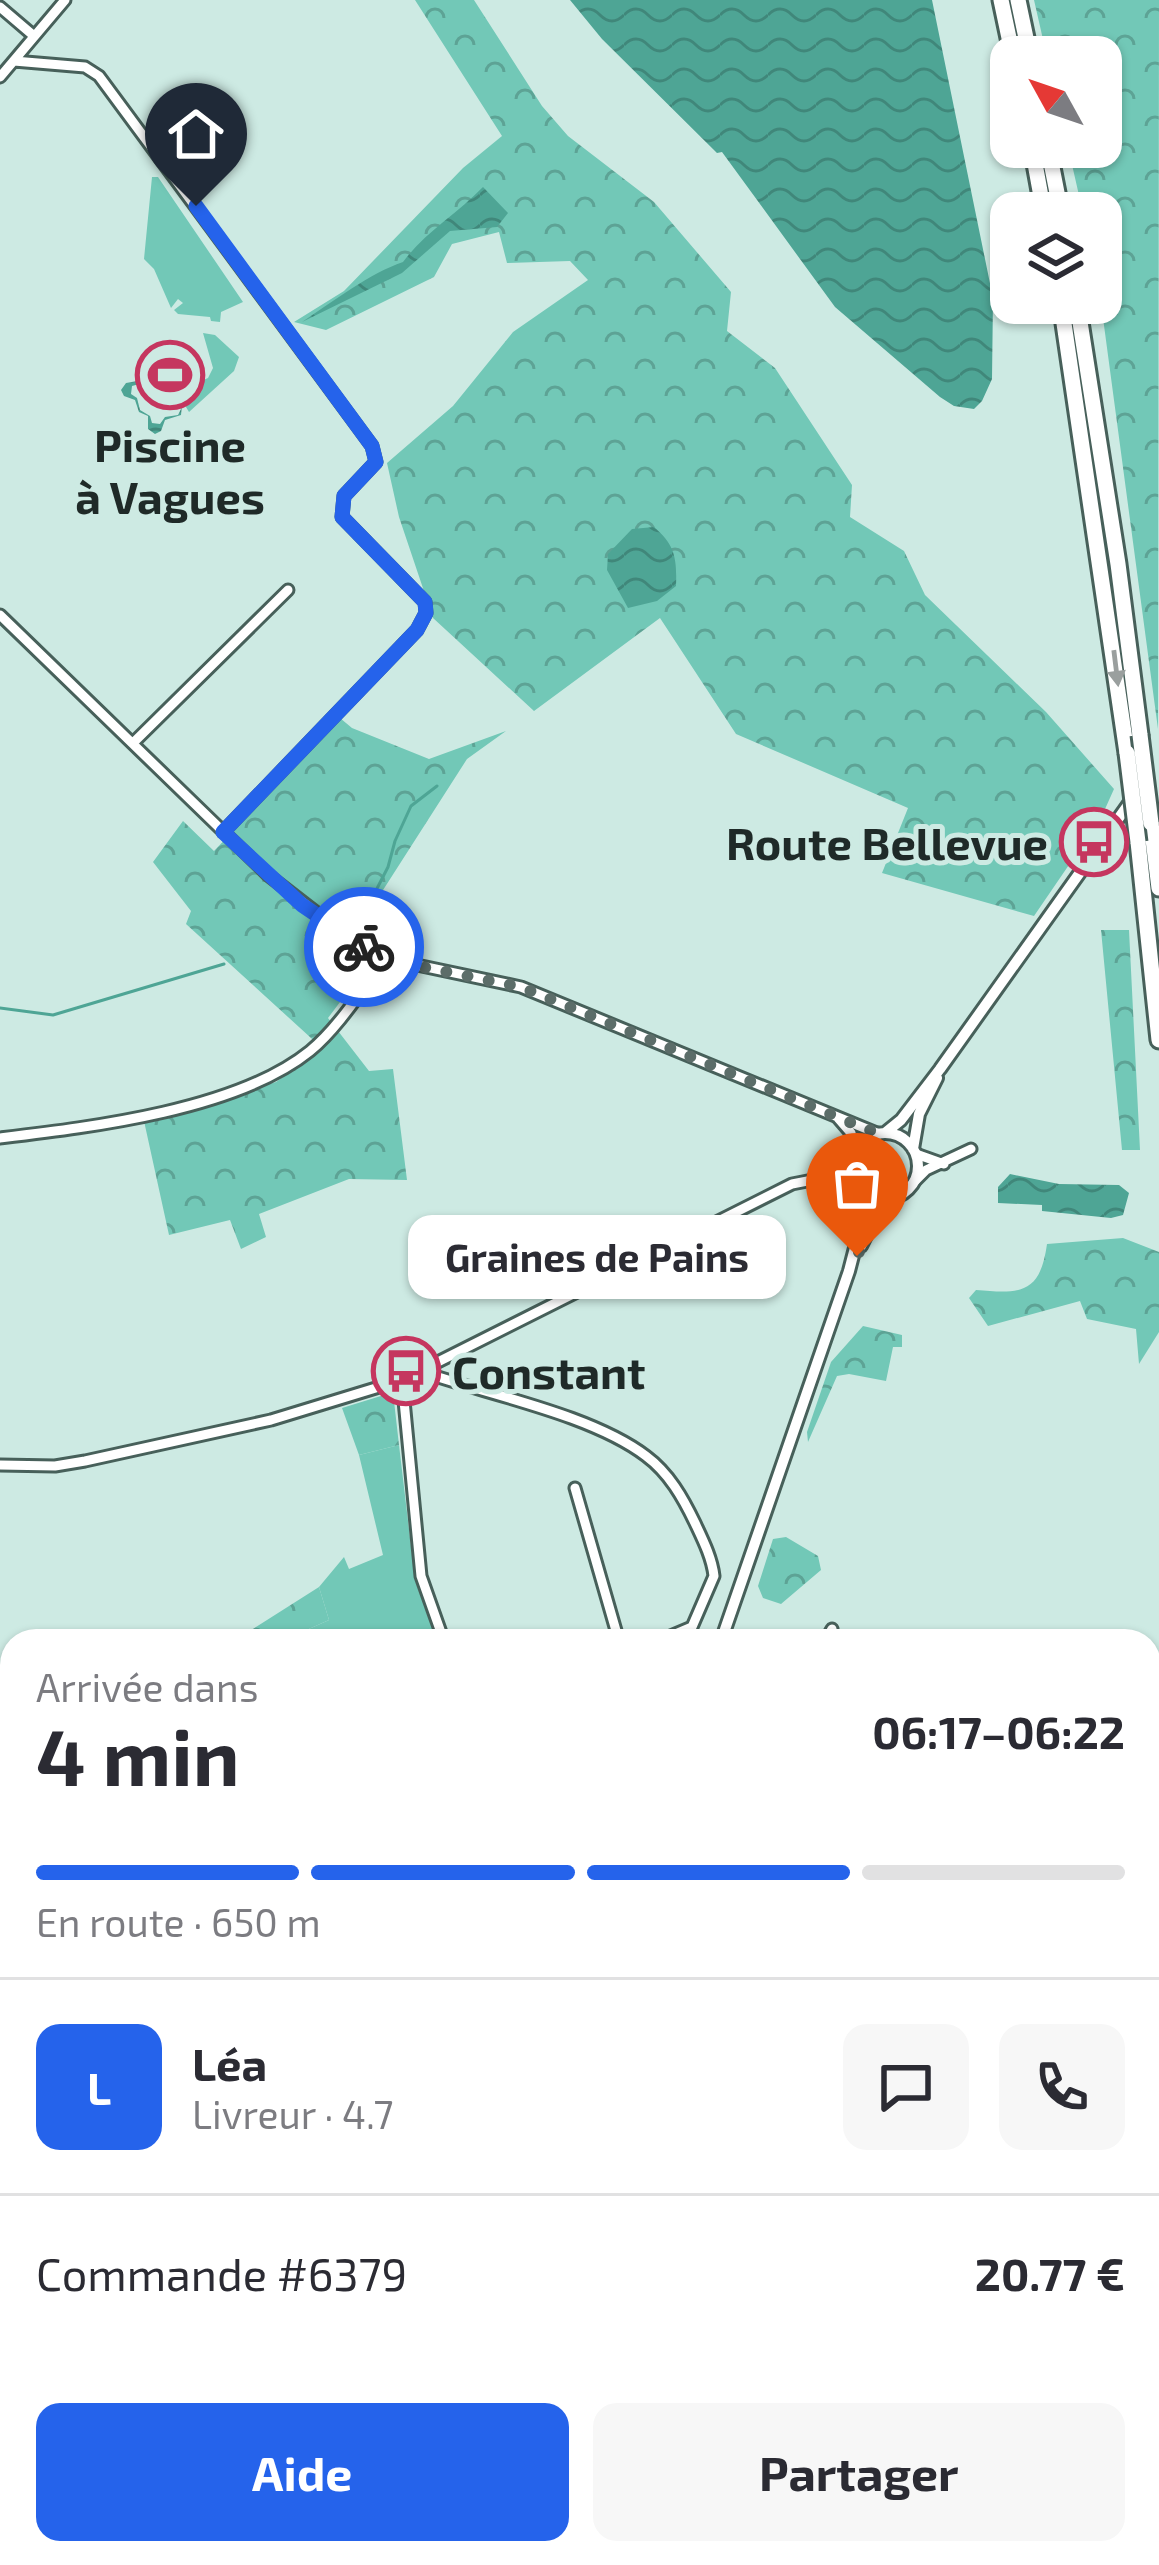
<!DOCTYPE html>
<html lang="fr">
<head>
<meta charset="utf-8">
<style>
  :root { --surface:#fff; --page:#f7f7f7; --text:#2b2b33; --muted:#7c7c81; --line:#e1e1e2; --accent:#2563eb }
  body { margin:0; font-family:"Exo 2",sans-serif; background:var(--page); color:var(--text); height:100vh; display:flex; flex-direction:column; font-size:45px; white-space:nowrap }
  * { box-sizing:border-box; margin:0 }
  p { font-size:39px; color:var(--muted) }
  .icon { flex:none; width:66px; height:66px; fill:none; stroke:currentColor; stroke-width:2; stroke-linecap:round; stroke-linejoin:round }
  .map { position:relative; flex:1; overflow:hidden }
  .panel { position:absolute; left:0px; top:1629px; width:1161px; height:936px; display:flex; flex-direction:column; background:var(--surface); border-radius:36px 36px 0 0; box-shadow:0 3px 9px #0004 }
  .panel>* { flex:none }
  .needle { width:78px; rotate:310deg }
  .buttons { position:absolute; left:990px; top:36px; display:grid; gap:24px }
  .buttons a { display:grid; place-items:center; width:132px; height:132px; border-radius:24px; background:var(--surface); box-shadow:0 3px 9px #0004; font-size:60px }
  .pin { position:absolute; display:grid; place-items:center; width:102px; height:102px; color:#fff; margin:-123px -51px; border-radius:50% 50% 50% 0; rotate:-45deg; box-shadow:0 0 12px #0007 }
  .pin .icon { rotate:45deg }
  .courier { position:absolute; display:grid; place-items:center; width:120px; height:120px; margin:-60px; border:9px solid #2563eb; border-radius:50%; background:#fff; color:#222; box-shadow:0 3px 15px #0007 }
  .bubble { position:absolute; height:84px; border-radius:24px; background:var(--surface); box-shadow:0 3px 9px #0004; font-size:39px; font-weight:700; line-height:84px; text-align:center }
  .overview em { font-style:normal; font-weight:700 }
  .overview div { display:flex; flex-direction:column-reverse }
  .overview { display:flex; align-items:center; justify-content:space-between; height:204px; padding:0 36px }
  h1 { font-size:78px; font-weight:700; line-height:90px }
  .bar { display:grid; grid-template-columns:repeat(4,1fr); gap:18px 12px; align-content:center; height:144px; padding:0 36px }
  .bar i { height:15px; border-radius:9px; background:var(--line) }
  .bar .selected { background:var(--accent) }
  .bar p { grid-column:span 4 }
  .line { display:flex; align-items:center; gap:30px; padding:0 36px; border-top:3px solid var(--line) }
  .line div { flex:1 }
  .round { display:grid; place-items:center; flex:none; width:126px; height:126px; border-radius:24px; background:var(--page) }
  .primary-button { display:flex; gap:24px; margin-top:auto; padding:24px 36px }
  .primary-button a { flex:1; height:138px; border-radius:24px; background:var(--accent); color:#fff; font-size:48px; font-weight:700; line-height:138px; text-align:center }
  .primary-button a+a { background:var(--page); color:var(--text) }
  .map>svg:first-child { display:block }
</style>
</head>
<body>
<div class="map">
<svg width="1159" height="2565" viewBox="0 0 1159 2565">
  <defs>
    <pattern id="forest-crowns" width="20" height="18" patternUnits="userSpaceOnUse" patternTransform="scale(3)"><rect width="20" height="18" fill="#72c8b7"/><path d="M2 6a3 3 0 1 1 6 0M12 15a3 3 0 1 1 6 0" fill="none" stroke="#5da395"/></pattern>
    <pattern id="water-waves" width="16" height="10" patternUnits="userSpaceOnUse" patternTransform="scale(3)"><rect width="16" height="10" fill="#4ea595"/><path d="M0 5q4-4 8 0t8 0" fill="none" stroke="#40877a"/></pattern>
  </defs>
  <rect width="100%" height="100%" fill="#cdeae3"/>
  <path fill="#72c8b7" d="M152,177H158L243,302L221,312L220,322L211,321L210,317L178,314L174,310L183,303L178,299L171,308L154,269L144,259Z
    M203,333L215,335L239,357L234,371L189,412L183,402L185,397L178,391L208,378L213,368Z
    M399,1445L415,1580L437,1641H282L329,1620L319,1587L344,1557L349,1569L383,1555L359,1455Z
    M12,2494V2553H448L454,2565H0V2498Z"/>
  <path fill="url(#forest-crowns)" d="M415,0H474L542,106L568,136L654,202L731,292L727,331L775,368L852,485L850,517L904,551L925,595L1046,712L1114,789L1101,818L1034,916L882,873L908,808L736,734L660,618L534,711L433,618L399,517L387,463L453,406L513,332L588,280L570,261L507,263L499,232L452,244L434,277L326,330L294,322L344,291L463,168L502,136Z
    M1034,0H1159L1158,729L1101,303V213H1083L1068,147H1101V57H1047Z
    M340,718L352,728L429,759L506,731L467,759L376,901L362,973L328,1018L369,1071L393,1069L407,1180L349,1179L259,1214L266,1237L241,1249L230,1220L169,1235L144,1121L276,1082L322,1048L186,924L191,911L153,862L183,821L214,851Z
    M1101,930H1129L1140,1150H1122Z
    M1123,1238L1159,1252V1332L1139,1364L1136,1329L1087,1319L1080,1301L988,1326L969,1298L976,1290C1021,1294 1040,1294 1047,1244Z
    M863,1326L902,1335V1347H893L886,1381L849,1374L837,1376L808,1442L807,1432L831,1362Z
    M384,1395L394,1401L399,1445L359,1455L342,1408Z
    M786,1537L818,1556L821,1570L781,1604L763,1598L758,1586L773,1539Z
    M319,1587L329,1620L282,1641H234Z"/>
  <path fill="url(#water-waves)" d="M570,0H932L993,298L992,379L982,401L974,409L954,406L940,397L835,307L722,152L717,153L602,39Z
    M483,187L508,213L497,227L450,231L402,273L302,322C334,301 370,273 403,262C425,232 457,214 483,187Z
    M155,349L176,353L194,369L175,383L165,399L148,391L155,369L150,381L132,386L131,394L137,398L140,410L150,416L152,423L160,424L165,417L178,415L181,409L178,404L182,405L181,415L165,420L161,431L155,434L148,429V416L139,412L135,400L124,396L121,390L126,383L149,379L148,363Z
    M654,527C675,545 677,558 676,586L657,601L628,608L607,570L608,554L632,529Z
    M1010,1174L1059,1184L1119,1185L1129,1193L1123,1215L1111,1218L1042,1211V1205L998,1203V1187Z"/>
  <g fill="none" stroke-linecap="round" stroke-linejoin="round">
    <path stroke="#4ea595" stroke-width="3" d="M352,925L367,908L388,867L395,841L411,806L437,786
      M0,1008L53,1015L224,964"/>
    <g stroke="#47605a" stroke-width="15">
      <path id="minor" d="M0,7L34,36
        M14,61L85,67L99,76L372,446L376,462L344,496L342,517L425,602L426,613L417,630L223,832
        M0,77L65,0
        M0,615L268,875L353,941L393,960L521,987L879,1134
        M133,743L288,590
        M838,1118L851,1133L856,1152
        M0,1138C92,1127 237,1110 310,1051C339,1027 363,988 386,958
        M916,1154L944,1164
        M833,1176L857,1183
        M914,1182L926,1170L971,1149
        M420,1371C485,1394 591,1414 646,1456C669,1473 683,1498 695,1523C703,1540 712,1558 714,1576L692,1627L659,1641
        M402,1380L421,1576L444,1641
        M0,1465L55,1466L85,1461L271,1420L402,1380L792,1184L833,1176L853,1161
        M575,1488L619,1641
        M825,1641L832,1629
        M1149,2305L1159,2314
        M1149,2444L1153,2439
        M773,2553L777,2565
        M836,2565L850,2553
        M1056,2565L1065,2553"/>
    </g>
    <g stroke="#47605a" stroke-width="16">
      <path id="tertiary" d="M885,1133L901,1120L940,1069L1133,798
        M852 1166a33 33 0 1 1 66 0a33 33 0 1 1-66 0Z
        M913,1149L919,1114L937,1078
        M861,1246L876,1216L891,1198
        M721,1641L849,1271L864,1213V1192
        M0,1915L12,1920"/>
    </g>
    <g stroke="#47605a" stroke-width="21">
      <path id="trunk" d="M1001,0L1013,57
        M1018,0L1030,57
        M1032,147L1044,213
        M1048,147L1061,213
        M1061,303L1127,753
        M1077,303L1118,564L1140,735
        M1151,823L1159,888
        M1138,842L1159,1040
        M1149,1784L1159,1771
        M1149,1828L1159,1824
        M1149,1839L1159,1836
        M1149,1884L1159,1888
        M0,2003L12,2005
        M0,2040L12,2038
        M0,2054L12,2052
        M0,2110L12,2100"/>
    </g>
    <use href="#minor" stroke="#fff" stroke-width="9"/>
    <use href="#tertiary" stroke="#fff" stroke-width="10"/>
    <use href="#trunk" stroke="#fff" stroke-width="15"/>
    <g stroke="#47605a" stroke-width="21" stroke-linecap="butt">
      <path id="trunk-bridge" d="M1140,735L1151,823
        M1127,753L1138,842"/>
    </g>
    <use href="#trunk-bridge" stroke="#fff" stroke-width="15"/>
  </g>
  <defs><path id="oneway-solid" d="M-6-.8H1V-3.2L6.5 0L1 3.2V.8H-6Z" transform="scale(3)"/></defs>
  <use fill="#9a9f9e" href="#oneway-solid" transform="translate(1116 668) rotate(83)"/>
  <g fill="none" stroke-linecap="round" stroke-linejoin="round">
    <path stroke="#5c6d69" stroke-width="12" stroke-dasharray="0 21.6" d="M364,947L403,963L521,987L879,1134C852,1144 845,1170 864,1192L891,1198L876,1216L857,1256"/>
    <path stroke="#2563eb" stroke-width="15" d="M196,206L372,446L376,462L344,496L342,517L425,602L426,613L417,630L223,832L302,905L364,947"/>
  </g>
  <defs>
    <g id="stadium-ring" transform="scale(3.45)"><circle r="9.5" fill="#cdeae3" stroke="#c5365f" stroke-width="1.5"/><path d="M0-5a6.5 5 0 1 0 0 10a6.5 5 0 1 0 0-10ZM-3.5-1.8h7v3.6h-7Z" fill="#c5365f"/></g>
    <g id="bus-ring" transform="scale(3.45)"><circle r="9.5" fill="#cdeae3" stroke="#c5365f" stroke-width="1.5"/><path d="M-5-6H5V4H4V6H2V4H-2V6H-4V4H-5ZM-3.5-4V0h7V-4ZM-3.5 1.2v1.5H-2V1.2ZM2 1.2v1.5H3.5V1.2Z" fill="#c5365f"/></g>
  </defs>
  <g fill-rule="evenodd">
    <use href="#stadium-ring" x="170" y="375"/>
    <use href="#bus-ring" x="1094" y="842"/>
    <use href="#bus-ring" x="406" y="1371"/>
  </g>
  <g text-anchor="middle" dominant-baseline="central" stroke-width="10" stroke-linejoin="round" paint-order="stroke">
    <g font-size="45" font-weight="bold" fill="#1f2a28" stroke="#cdeae3">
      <text x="170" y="444">Piscine<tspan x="170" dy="52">à Vagues</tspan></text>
      <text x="1048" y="842" text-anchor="end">Route Bellevue</text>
      <text x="452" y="1371" text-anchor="start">Constant</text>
    </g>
  </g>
</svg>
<div class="buttons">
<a><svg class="needle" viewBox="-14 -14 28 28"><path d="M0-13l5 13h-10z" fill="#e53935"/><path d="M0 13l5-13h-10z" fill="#7c7c81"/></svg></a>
<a><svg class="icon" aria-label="layers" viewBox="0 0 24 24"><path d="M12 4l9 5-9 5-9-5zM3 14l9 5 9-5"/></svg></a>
</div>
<div class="pin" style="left:857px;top:1256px;background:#ea580c"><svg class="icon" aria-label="bag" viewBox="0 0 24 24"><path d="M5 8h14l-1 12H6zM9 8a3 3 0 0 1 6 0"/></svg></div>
<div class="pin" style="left:196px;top:206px;background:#1f2937"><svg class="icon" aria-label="home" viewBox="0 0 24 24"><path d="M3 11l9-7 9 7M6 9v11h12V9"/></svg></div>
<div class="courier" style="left:364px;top:947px"><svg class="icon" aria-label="bike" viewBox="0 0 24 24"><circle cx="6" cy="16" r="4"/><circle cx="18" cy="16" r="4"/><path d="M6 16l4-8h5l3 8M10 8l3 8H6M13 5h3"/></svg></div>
<div class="bubble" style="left:408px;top:1215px;width:378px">Graines de Pains</div>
<section class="panel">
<div class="overview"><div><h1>4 min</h1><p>Arrivée dans</p></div><em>06:17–06:22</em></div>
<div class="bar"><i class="selected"></i><i class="selected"></i><i class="selected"></i><i></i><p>En route · 650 m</p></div>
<div class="line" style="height:216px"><b class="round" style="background:var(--accent);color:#fff">L</b><div><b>Léa</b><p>Livreur · 4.7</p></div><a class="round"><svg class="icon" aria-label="chat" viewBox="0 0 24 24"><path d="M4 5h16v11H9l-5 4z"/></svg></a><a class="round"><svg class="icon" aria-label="phone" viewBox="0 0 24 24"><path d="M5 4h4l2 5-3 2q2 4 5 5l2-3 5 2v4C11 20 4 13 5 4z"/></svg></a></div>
<div class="line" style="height:156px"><div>Commande #6379</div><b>20.77 €</b></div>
<div class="primary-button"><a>Aide</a><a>Partager</a></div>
</section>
</div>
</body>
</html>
